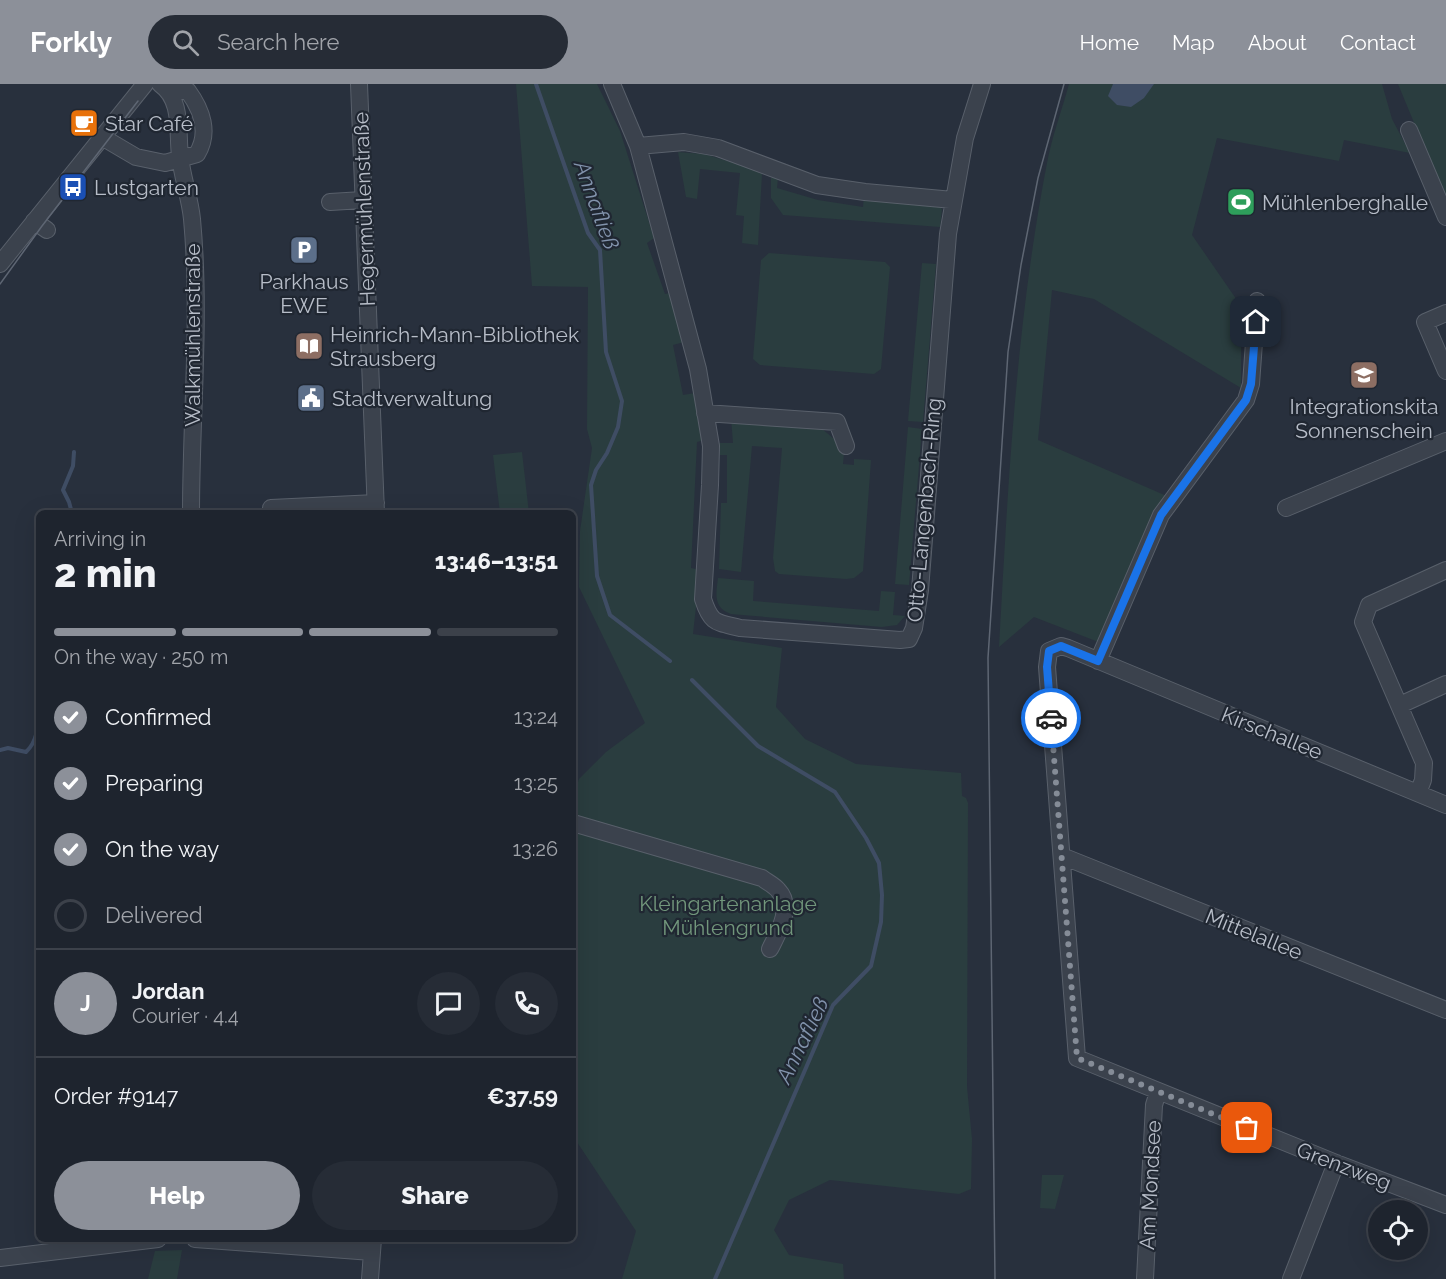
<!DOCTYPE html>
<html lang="en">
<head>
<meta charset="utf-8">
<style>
  :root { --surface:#1e242e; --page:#262c36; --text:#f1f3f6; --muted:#a1a4aa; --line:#3c414a; --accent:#8c9099 }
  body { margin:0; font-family:Raleway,sans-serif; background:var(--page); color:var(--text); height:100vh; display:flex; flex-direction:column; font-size:22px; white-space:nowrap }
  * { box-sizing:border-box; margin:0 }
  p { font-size:20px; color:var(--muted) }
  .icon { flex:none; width:33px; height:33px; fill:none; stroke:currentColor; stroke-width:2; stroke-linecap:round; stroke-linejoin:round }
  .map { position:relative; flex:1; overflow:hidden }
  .side { position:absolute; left:36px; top:426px; width:540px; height:732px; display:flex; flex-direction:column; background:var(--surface); border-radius:9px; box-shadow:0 6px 24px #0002,0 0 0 2px var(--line) }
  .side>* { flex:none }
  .tools { position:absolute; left:1368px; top:1116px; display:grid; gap:12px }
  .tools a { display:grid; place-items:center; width:60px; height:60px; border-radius:50%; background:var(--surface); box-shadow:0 6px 24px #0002,0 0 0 2px var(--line); font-size:30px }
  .pin { position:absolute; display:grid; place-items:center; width:51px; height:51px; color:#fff; margin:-26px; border-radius:12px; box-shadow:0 3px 9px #0006 }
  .courier { position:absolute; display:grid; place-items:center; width:60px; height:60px; margin:-30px; border:4px solid #1a73e8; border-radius:50%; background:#fff; color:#222; box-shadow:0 2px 8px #0007 }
  .headline em { font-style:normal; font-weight:800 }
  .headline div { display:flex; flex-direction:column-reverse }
  .headline { display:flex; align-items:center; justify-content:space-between; height:102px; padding:0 18px }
  h1 { font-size:39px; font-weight:800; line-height:45px }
  .bar { display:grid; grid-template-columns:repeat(4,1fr); gap:9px 6px; align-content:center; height:72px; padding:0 18px }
  .bar i { height:8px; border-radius:4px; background:var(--line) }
  .bar .on { background:var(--accent) }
  .bar p { grid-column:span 4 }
  .line { display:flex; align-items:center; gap:15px; padding:0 18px; border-top:2px solid var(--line) }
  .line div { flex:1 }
  .round { display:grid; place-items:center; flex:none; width:63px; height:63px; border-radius:32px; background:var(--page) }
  ol { padding:0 18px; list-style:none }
  li { display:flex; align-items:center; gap:18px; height:66px }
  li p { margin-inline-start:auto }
  li .icon { padding:6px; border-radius:50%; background:var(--accent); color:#fff; stroke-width:4 }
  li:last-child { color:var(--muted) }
  li i { width:33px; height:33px; border:3px solid var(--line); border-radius:50% }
  .cta { display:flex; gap:12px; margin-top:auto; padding:12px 18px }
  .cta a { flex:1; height:69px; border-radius:36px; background:var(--accent); color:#fff; font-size:24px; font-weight:800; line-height:69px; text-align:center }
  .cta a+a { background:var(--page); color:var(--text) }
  header { display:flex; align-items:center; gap:36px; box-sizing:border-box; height:84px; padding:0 30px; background:var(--accent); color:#fff }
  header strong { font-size:28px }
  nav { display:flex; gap:33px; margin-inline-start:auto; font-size:21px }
  .search { width:420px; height:54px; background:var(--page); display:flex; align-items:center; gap:15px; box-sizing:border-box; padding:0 21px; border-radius:33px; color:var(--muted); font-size:22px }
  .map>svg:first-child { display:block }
</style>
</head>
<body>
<header>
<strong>Forkly</strong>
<div class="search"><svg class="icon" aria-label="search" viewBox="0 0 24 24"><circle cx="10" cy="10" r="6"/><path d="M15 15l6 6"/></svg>Search here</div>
<nav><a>Home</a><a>Map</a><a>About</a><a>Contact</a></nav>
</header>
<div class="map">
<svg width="1446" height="1195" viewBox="0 0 1446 1195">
  <rect width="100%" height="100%" fill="#28303d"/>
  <path fill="#2a3d3f" d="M516,0H597L620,47L654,154L647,159L665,210L671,209L684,258L673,261L683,311L695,309L704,356L697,358L691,484L700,486L693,550L782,564L776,623L805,655L856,680L961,689L962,712L966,714L968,719L967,1003L972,1055L971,1105L959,1110L830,1096L789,1116L774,1146L789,1171L843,1180L844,1195H622L636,1147L573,1052V714L579,695L606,668L645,639L579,503L580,447L592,364L587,345L588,203L532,202Z
    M1069,0H1382L1392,35L1410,69L1344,56L1339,77L1217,54L1192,151L1241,222V304L1094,215L1052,206L1038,356L1169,413L1101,559L1034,533L999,563C1008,401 1016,239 1047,79C1052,52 1062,26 1069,0Z
    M1398,0H1446V114L1444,111Z
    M678,68L704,70L757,86L762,90L758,161L742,159L744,132L736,131L740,89L700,85L697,115L686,113Z
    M776,92L778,94L777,104L818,116L863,123L864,112L939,122L942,125L940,143L783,131L771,114V94Z
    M769,169L885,178L890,183L881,285L874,290L760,281L753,275L761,176Z
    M922,179L936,180L923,338L908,337Z
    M731,334L816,340L839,359L841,369H844L843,380L854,381V375L871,376L863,487L854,494L846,495L779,490L775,487L773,474L782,364L752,362L741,488L719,485L721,419H727V371H720L718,359H733Z
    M908,343L922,345L909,501L895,500Z
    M522,368L529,429H500L493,371Z
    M718,494L754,497L753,517L879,527L881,507L895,508L893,531L905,532L897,541L882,543L731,530C713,524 716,510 718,494Z
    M1042,1091H1064L1055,1125L1040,1124Z
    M182,1166L177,1195H148L155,1167Z"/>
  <path fill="#3f4d64" d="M1113,0H1154L1144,14L1131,23L1117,21L1108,12Z"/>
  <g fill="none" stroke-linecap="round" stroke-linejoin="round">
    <path stroke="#3f4d64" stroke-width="4" d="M536,0L588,149L600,166L606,268L622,317L618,343L607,369L596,386L591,401L597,492L610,531L670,577
      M72,429L69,418L63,406L73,382L74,368
      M692,596L758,662L835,708L866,754L879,779L882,811L881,838L871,882L833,921L715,1195
      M0,666L8,664L26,668C39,656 38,638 39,621"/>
    <g stroke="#59606b" stroke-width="18">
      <path id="minor" d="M160,0C183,16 177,47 180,72C182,93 190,114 192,135C201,233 191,331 191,429
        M359,0L376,429
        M612,0L638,62L698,285L711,362L710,401L703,515C711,540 716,538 740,544L900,556L909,555L914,544L920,506L948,150L965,54L982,0
        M1409,46L1446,133
        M102,53L136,73L165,79L197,70C210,49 202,26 188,7L167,5
        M638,62L684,58L718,64L817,101L865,108L953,116
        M330,118L363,116
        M34,137L47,146
        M0,180L145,0
        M1446,229L1425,238L1446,287
        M705,329L837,338L846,362
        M271,424L376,419
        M1286,424L1446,357
        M1098,577L1161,431L1246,316L1251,300L1257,217
        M1400,621L1446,600
        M1418,709L1423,696L1424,679L1363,538L1369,521L1446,486
        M1446,721L1068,564L1061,562L1049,567L1047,583L1077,974L1336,1079L1446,1121
        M573,739L762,794C767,798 774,801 778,806C794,823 778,849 770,865
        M1062,772L1446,926
        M195,1155L372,1168
        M0,1174L158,1155
        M370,1195L373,1155
        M1145,1195L1154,1021L1158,1008
        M1291,1195L1336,1079"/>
    </g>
    <use href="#minor" stroke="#3b424d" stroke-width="16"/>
    <path stroke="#5e6673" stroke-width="1.5" d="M0,200L42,142L138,17
      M995,1195L988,574L1008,268L1021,181L1038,94L1064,0"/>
  </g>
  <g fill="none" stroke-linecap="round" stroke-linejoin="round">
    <path stroke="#858c97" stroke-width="6" stroke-dasharray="0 10.8" d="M1051,634L1077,974L1247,1044"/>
    <path stroke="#1a73e8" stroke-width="8" d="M1051,634L1047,583L1049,567L1061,562L1098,577L1161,431L1246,316L1251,300L1256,238"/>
  </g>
  <defs>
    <g id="cafe-square" transform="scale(1.5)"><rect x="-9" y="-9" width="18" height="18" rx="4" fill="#e8710a" stroke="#202732"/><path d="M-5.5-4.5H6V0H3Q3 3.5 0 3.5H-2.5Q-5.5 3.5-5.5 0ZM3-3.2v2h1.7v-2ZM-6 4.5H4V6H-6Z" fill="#fff"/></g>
    <g id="bus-square" transform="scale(1.5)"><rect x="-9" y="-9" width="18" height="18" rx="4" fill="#1a4fb4" stroke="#202732"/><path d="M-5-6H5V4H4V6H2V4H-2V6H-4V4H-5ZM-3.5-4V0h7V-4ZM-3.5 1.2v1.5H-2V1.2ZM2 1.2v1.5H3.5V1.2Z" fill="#fff"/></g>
    <g id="stadium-square" transform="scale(1.5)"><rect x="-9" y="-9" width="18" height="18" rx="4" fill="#2e9e5b" stroke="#202732"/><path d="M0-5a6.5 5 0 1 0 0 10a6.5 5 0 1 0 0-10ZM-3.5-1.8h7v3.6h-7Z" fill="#fff"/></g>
    <g id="parking-square" transform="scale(1.5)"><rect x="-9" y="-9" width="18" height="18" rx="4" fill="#5c6f8a" stroke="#202732"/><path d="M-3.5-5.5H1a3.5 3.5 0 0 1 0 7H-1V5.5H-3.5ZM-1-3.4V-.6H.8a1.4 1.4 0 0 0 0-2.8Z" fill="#fff"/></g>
    <g id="library-square" transform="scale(1.5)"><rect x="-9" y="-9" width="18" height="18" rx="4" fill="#8d6e63" stroke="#202732"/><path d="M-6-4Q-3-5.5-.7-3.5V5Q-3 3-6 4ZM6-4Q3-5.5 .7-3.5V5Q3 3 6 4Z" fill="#fff"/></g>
    <g id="school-square" transform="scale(1.5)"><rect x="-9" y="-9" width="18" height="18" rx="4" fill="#8d6e63" stroke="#202732"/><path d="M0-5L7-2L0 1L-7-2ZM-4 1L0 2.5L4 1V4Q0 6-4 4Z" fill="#fff"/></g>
    <g id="civic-square" transform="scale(1.5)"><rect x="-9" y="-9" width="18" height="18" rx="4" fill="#5c6f8a" stroke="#202732"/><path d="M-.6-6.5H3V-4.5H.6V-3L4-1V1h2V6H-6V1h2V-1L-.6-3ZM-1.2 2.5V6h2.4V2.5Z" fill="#fff"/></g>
  </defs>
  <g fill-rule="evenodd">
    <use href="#cafe-square" x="84" y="39"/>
    <use href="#bus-square" x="73" y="103"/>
    <use href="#stadium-square" x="1241" y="118"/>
    <use href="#parking-square" x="304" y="166"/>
    <use href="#library-square" x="309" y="262"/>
    <use href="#school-square" x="1364" y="291"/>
    <use href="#civic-square" x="311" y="314"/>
  </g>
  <g text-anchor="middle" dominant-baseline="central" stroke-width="4.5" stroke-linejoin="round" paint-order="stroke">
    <g font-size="21" fill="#b7bdc8" stroke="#202732" text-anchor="start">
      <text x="105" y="39">Star Café</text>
      <text x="94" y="103">Lustgarten</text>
      <text x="1262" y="118">Mühlenberghalle</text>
      <text x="304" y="197" text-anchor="middle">Parkhaus<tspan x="304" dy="24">EWE</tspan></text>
      <text x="330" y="250">Heinrich-Mann-Bibliothek<tspan x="330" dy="24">Strausberg</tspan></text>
      <text x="332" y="314">Stadtverwaltung</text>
      <text x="1364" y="322" text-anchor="middle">Integrationskita<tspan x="1364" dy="24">Sonnenschein</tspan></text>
    </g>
    <g font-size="21" fill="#b7bdc8" stroke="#202732">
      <text transform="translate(364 125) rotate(-92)">Hegermühlenstraße</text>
      <text transform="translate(192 251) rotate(-90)">Walkmühlenstraße</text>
      <text transform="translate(924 426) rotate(-85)">Otto-Langenbach-Ring</text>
      <text transform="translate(1272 649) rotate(22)">Kirschallee</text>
      <text transform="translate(1254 850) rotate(22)">Mittelallee</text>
      <text transform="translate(1344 1082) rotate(21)">Grenzweg</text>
      <text transform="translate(1150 1101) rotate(-87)">Am Mondsee</text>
    </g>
    <g font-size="21" fill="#71967b" stroke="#202732">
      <text x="728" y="819">Kleingartenanlage<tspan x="728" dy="24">Mühlengrund</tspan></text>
    </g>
    <g font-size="22" font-style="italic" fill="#8293ac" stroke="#202732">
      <text transform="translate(597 121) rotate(70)">Annafließ</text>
      <text transform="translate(802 956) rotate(-64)">Annafließ</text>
    </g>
  </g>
</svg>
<div class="tools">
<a><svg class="icon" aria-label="locate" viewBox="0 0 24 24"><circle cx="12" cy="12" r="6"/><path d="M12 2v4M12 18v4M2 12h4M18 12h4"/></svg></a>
</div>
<div class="pin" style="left:1247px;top:1044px;background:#ea580c"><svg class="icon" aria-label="bag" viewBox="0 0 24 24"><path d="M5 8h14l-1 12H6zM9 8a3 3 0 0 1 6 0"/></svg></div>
<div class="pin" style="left:1256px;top:238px;background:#1f2937"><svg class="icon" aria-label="home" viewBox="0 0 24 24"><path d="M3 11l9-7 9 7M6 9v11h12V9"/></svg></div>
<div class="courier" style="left:1051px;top:634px"><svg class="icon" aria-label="car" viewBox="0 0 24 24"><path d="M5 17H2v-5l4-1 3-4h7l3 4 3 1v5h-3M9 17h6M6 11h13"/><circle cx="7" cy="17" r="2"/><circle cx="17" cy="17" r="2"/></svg></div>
<section class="side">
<div class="headline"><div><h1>2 min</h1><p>Arriving in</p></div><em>13:46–13:51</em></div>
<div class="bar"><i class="on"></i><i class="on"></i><i class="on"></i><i></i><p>On the way · 250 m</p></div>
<ol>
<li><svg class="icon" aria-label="check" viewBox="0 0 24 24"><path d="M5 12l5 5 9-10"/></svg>Confirmed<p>13:24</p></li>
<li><svg class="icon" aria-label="check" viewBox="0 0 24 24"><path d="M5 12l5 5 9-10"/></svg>Preparing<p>13:25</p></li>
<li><svg class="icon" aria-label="check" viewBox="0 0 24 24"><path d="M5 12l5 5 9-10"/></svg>On the way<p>13:26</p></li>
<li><i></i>Delivered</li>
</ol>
<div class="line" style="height:108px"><b class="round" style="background:var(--accent);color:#fff">J</b><div><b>Jordan</b><p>Courier · 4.4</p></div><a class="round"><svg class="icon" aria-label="chat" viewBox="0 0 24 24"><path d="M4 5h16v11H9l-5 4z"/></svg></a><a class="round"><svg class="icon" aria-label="phone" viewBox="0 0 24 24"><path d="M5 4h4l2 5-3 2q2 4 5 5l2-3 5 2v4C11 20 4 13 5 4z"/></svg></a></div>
<div class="line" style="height:78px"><div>Order #9147</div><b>€37.59</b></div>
<div class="cta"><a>Help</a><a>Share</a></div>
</section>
</div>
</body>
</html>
